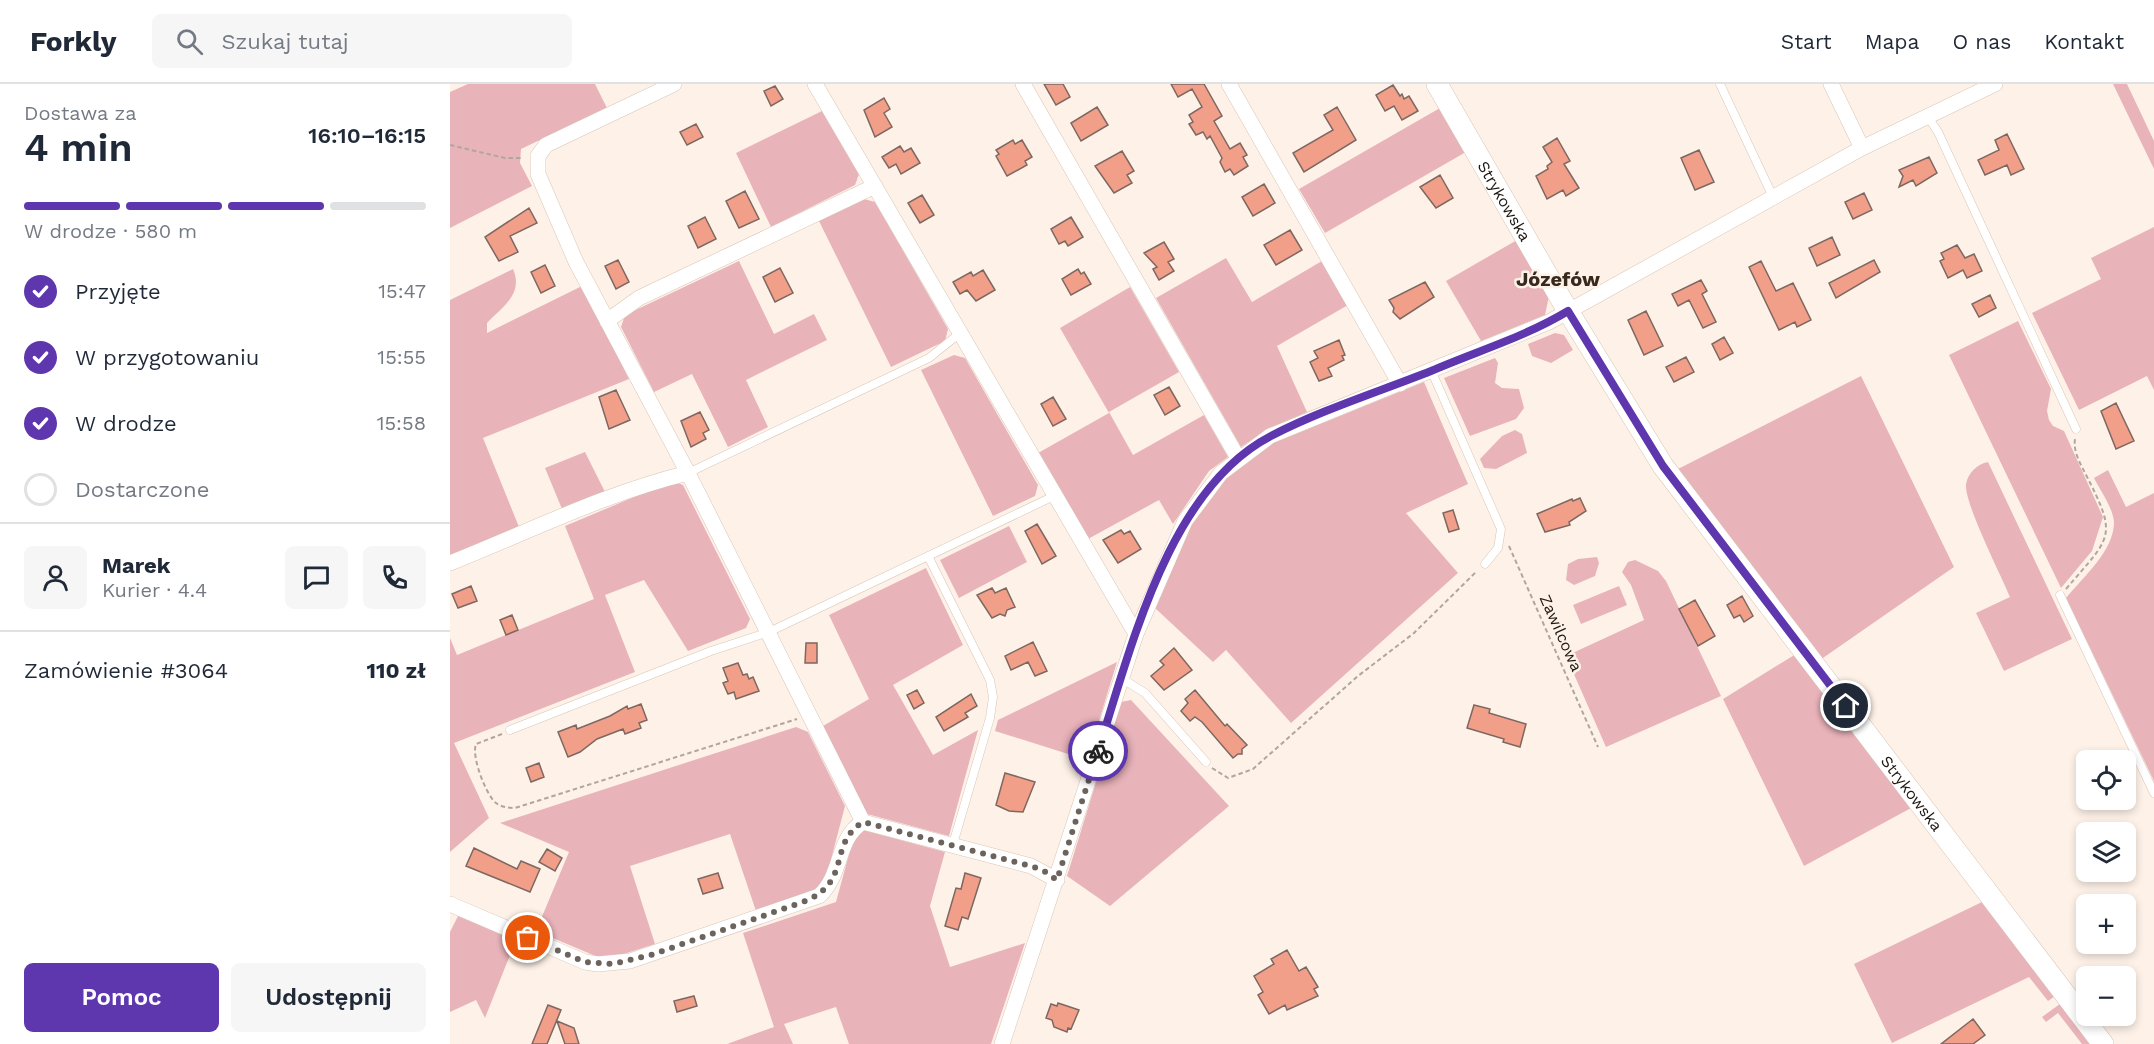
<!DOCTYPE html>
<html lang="pl">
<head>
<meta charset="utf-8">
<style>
  :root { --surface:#fff; --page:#f6f6f7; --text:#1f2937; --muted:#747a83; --line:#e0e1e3; --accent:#5e36ae }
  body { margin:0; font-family:"Work Sans",sans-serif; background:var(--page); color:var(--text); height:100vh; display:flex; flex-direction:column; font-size:22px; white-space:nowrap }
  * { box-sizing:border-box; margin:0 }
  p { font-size:20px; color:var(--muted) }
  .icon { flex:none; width:33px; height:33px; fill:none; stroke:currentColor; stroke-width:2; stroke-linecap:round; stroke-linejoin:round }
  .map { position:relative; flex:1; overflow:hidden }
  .details { display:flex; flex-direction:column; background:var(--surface); width:450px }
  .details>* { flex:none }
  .tools { position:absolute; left:1626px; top:666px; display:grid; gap:12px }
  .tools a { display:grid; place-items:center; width:60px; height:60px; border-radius:9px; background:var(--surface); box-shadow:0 3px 9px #0003; font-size:30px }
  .pin { position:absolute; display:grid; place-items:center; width:51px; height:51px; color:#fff; margin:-26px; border:3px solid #fff; border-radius:50%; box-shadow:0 2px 6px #0007 }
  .courier { position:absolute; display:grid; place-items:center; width:60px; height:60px; margin:-30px; border:4px solid #5e36ae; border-radius:50%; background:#fff; color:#222; box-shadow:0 2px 8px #0007 }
  .overview em { font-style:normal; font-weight:600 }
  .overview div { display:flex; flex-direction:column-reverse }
  .overview { display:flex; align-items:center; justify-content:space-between; height:102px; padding:0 24px }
  h1 { font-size:39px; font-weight:600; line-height:45px }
  .bar { display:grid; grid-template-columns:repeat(4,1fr); gap:9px 6px; align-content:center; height:72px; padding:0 24px }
  .bar i { height:8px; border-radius:4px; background:var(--line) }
  .bar .current { background:var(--accent) }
  .bar p { grid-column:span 4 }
  .line { display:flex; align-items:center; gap:15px; padding:0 24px; border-top:2px solid var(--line) }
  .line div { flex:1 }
  .round { display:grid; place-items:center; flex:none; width:63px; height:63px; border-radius:9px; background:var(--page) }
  ol { padding:0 24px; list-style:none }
  li { display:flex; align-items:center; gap:18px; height:66px }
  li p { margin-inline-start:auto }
  li .icon { padding:6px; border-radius:50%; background:var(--accent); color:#fff; stroke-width:4 }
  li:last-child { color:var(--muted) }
  li i { width:33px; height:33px; border:3px solid var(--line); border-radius:50% }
  .cta { display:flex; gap:12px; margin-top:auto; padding:12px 24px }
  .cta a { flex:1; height:69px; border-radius:9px; background:var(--accent); color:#fff; font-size:24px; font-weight:600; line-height:69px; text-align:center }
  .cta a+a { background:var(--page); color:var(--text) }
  header { display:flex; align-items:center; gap:36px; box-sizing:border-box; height:84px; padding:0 30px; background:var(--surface); border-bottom:2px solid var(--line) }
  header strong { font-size:28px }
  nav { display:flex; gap:33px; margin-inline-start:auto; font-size:21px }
  .search { width:420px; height:54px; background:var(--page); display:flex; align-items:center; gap:15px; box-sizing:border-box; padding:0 21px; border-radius:9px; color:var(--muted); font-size:22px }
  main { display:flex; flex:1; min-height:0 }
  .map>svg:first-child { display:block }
</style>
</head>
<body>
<header>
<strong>Forkly</strong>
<div class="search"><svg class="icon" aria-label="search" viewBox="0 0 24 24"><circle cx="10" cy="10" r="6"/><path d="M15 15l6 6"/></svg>Szukaj tutaj</div>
<nav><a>Start</a><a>Mapa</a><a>O nas</a><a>Kontakt</a></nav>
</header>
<main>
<section class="details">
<div class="overview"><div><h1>4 min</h1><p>Dostawa za</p></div><em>16:10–16:15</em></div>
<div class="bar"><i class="current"></i><i class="current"></i><i class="current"></i><i></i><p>W drodze · 580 m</p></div>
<ol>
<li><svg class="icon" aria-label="check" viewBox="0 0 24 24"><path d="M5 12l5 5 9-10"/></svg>Przyjęte<p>15:47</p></li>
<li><svg class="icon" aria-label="check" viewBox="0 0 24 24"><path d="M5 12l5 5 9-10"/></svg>W przygotowaniu<p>15:55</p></li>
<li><svg class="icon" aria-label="check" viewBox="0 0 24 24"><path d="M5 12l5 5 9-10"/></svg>W drodze<p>15:58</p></li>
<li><i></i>Dostarczone</li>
</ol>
<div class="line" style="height:108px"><a class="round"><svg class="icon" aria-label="person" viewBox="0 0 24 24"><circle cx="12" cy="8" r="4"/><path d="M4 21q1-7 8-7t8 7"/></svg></a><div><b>Marek</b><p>Kurier · 4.4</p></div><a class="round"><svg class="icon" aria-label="chat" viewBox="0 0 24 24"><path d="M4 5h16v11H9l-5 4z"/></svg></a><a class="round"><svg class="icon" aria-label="phone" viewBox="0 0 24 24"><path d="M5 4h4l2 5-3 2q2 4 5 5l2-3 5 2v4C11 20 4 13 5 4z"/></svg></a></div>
<div class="line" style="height:78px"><div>Zamówienie #3064</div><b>110 zł</b></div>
<div class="cta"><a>Pomoc</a><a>Udostępnij</a></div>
</section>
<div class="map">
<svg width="1704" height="960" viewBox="0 0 1704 960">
  <rect width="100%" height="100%" fill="#fef2e8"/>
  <path fill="#e9b3ba" d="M18,0H145L157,24L71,65L70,79L82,102L0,144V8Z
    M1663,0H1677L1704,57V85Z
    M990,24L1016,68L875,149L849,105Z
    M372,27L409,90L405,101L321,143L286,69Z
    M414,115L425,118L498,245L495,257L441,283L369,137Z
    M1704,143V306L1697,292L1629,326L1582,229L1651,195L1641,174Z
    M1067,156L1099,212L1095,231L1031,257L996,197Z
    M776,174L802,218L872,177L898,221L827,262L857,328L816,346L791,363L706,214Z
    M289,177L324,250L364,230L377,256L296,296L318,343L278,363L242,290L204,308L171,243L175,231Z
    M63,185C74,210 52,223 37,239V249L132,202L179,295L33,354L69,443L0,471V216Z
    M680,203L729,288L659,328L683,371L754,331L778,373L759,387L723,440L709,416L638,455L588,369L659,329L610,244Z
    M1568,237L1601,305L1597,327L1599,336L1603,342L1614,347L1653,433L1642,467L1611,504L1499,271Z
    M1105,249L1114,251L1123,266L1101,279L1082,272L1078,260Z
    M504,271L515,274L588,401L585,412L543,432L471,286Z
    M1045,274L1048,279L1045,299L1052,304L1069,305L1074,324L1066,335L1020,352L994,294Z
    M1411,292L1504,483L1370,576L1226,386Z
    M974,298L1018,400L956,429L1008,489L841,639L776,566L763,578L705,524L733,454L770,399L823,359Z
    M1065,346L1072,350L1077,369L1046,385L1034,384L1030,375L1052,352Z
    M135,368L155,408L112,425L95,384Z
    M1538,378L1622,555L1554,587L1526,529L1560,513C1551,491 1514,419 1516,400C1518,389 1527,380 1538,378Z
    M1658,386L1676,423L1704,409V697L1616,514C1633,493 1664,467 1664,438C1663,424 1650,406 1644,394Z
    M222,397L233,401L300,535L296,544L238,567L194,496L155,511L185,588L4,659L39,734L0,768V554L7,571L144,515L115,442Z
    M559,442L577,478L509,514L490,476Z
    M1147,473L1149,479L1145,492L1124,501L1116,496L1118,480L1128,475Z
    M1185,476L1208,487L1216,497L1271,612L1156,663L1116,572L1194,536L1181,501L1172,488L1178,478Z
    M476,484L513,561L443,601L483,671L528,646L499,752L417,730L373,642L419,615L379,531Z
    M1169,502L1177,521L1131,540L1123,521Z
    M1346,570L1463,723L1354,782L1273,615Z
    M667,578L637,676L545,647L548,636Z
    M681,616L779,722L660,822L617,792L671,618Z
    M346,643L358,648L395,722L373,806L306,827L280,750L180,782L205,860L155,876L86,847L119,768L50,739Z
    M413,746L495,768L480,822L500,883L575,859L541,960H399L386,923L334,940L343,960H277L324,943L293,849L386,818L404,752Z
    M1534,817L1608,910L1598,917L1579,893L1442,959L1404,880Z
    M8,832L66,856L35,934L26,916L0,928V848Z
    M1614,917L1644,957L1640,960H1632L1608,929L1596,938L1592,933Z"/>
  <path fill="#f19f89" stroke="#7e6761" stroke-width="1.5" d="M594,0H613L620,13L606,21Z
    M721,0H754L772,32L764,37L780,65L790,59L797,71L793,73L798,82L784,91L780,85L775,88L770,78L772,74L760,52L757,55L753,48L746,51L739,40L743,38L739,31L752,23L742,5L728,13Z
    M943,1L950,12L952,10L954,15L959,12L968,27L952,36L944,22L935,27L926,11Z
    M325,2L333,15L321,22L314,7Z
    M434,14L440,25L434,29L442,43L425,53L414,26Z
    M647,23L658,41L631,57L621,39Z
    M887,23L906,56L854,88L843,69L883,46L874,31Z
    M246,40L253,53L237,61L230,48Z
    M1557,50L1574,85L1561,91L1557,81L1535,91L1528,76L1549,66L1545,56Z
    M1107,54L1120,77L1114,80L1129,104L1116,112L1113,106L1097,115L1086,92L1098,85L1097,82L1102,78L1093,63Z
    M563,56L565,60L572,56L582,73L575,77L577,81L557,92L546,72L549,70L546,66Z
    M450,62L454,68L461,64L470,79L451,90L446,80L439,84L432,73Z
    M1249,66L1264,98L1245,106L1231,74Z
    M672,67L684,87L677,91L682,99L664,109L645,82Z
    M1479,73L1487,89L1466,102L1463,96L1449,103L1453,92L1449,86Z
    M990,91L1003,114L986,124L970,103Z
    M814,100L825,119L803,132L792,113Z
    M295,107L309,135L289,144L276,117Z
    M1414,109L1422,126L1403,135L1395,118Z
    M472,111L484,131L470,139L458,119Z
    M79,124L87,139L60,152L68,168L49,177L35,153Z
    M255,133L266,155L248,164L238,142Z
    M621,133L633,153L618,162L615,157L609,160L601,145Z
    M840,146L852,166L826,181L814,161Z
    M1382,153L1390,171L1367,182L1359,164Z
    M714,158L724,175L718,178L724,187L709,196L703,185L707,183L694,169Z
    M1507,161L1515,174L1524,170L1532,187L1517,194L1513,186L1498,194L1490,177L1494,175L1491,169Z
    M168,176L179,198L166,205L155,182Z
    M1424,176L1430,188L1386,214L1379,199Z
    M1311,177L1326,207L1343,199L1361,236L1347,243L1345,238L1329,246L1299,183Z
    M95,181L105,202L91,209L81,188Z
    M330,184L343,209L325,218L313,193Z
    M628,185L631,190L634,188L641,200L621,211L612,195Z
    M533,186L545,206L526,217L517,206L510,210L503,198L521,188L523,192Z
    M1251,196L1257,207L1252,210L1266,238L1253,244L1239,216L1228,222L1222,210Z
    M975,198L984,213L950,235L943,228L944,224L939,216Z
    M1540,211L1546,224L1529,233L1522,220Z
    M1196,227L1213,262L1194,271L1178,236Z
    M1274,253L1283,269L1270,276L1262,260Z
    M889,256L895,271L892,272L894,276L878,284L882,292L869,297L860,278L868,274L864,267Z
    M1236,273L1244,288L1224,298L1216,283Z
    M719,303L730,322L715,331L704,311Z
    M166,306L180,336L159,345L149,313Z
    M603,313L616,335L603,342L591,320Z
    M1666,319L1684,357L1666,365L1651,327Z
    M250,328L259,346L253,349L256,355L241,363L231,337Z
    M1130,414L1136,427L1119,438L1120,441L1095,448L1087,430L1122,415L1123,417Z
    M1003,426L1009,445L999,448L993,429Z
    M587,440L606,472L592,480L575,447Z
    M671,446L674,450L680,447L691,465L668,479L653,456Z
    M21,502L27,517L8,524L2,510Z
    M542,504L545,509L556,504L565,523L557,526L555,532L550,530L542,534L527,511Z
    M1292,512L1303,532L1294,538L1290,531L1284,534L1277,521Z
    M1245,516L1265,552L1248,562L1229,525Z
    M62,531L68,546L56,551L50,536Z
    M583,558L597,587L585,592L578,578L561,586L555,572Z
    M356,559H367V579H355Z
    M724,564L742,586L714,606L701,592L714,581L710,577Z
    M288,579L293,591L297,590L299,595L303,593L309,607L286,615L284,608L278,610L273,599L278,597L273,584Z
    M467,606L474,619L464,625L457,611Z
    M745,606L775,642L777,640L797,661L792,665V670H788L783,674L752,638L745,633L740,637L731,627L738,619L735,615Z
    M521,610L527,622L515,629L518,633L494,647L486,633Z
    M191,620L197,636L189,639L191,644L175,650L173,645L147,655L130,668L118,673L108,648L126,641L127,645L160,632L177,622L178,625Z
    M1024,621L1040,625L1039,629L1076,640L1070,663L1053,658L1054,655L1017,644Z
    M89,679L94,693L81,698L76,684Z
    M555,689L585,698L573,728L559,727L546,721Z
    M24,764L67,785L71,777L90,785L80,808L16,782Z
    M97,765L112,774L105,787L89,778Z
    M268,789L273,804L253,810L248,795Z
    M515,789L531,794L518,835L512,833L508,846L495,842L506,804L511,805Z
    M837,866L849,887L856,883L868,903L864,905L868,912L837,926L835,921L819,930L808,911L813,908L804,892L824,880L821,875Z
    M244,912L247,922L227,928L224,917Z
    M608,919L629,926L621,945L618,944L617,948L604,943L602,936L596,934L601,920L607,922Z
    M98,921L111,926L97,960H82Z
    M1523,935L1535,951L1523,960H1491Z
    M107,937L124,944L129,960H115Z"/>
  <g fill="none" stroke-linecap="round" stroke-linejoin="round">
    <g stroke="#d8c5b5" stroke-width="9">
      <path id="lane" d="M1270,0L1323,113
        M1478,33L1488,48L1626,345
        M981,286L1051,445L1048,464L1035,480
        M238,389L479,274L510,249
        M478,472L540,596L543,613L540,634L503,760
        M1610,511L1704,709
        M671,594L695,609L756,678
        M60,646L261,567L319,548L606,411"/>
    </g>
    <g stroke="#d8c5b5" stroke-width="16">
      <path id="street" d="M224,0L96,61L88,72V90L126,178L238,389L413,738
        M365,0L686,550
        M573,0L788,374
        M779,0L950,300
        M1381,0L1412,64
        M157,237L189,214L425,102
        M0,479C78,448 156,409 238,389
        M0,820L135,878L148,880L180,877L369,812C393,791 386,754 413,738L581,782L607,796
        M552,960L686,550L735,437L771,389L820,352L1099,238L1412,64L1545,0"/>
    </g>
    <g stroke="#d8c5b5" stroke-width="22">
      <g id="secondary">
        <path id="s1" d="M987,0L1118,227L1213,382L1653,960"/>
      </g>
    </g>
    <path stroke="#b0a69d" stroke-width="2" stroke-dasharray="4.5 3" stroke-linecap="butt" d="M0,61L55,74H73
      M1059,462L1148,663
      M1616,505C1661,452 1669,454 1635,389C1630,379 1623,367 1625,355
      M52,650L26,660C21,672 36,711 46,719C51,723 58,724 65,724L347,635
      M762,684L778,694L803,685L908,592L964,549L1027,487"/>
    <use href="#lane" stroke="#fff" stroke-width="8"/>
    <use href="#street" stroke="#fff" stroke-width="15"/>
    <use href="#secondary" stroke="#fff" stroke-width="21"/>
  </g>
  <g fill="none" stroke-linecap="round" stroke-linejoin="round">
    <path stroke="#6c645c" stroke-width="6" stroke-dasharray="0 10.8" d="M78,854L135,878L162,880L201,871L353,818C403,799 377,760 413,738L581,782L594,787L607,796L648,667"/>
    <path stroke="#5e36ae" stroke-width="8" d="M648,667C681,565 718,405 821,352C871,326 928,308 981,287C1027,267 1075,253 1118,227L1213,382L1396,622"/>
  </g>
  <g text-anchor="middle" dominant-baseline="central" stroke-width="5" stroke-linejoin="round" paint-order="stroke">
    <g font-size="16" fill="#1e1711" stroke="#fef2e8">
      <text stroke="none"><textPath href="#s1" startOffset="135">Strykowska</textPath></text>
      <text transform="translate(1111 549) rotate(66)">Zawilcowa</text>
      <text stroke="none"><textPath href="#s1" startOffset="855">Strykowska</textPath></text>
    </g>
    <g font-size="20" font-weight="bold" fill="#38291d" stroke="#fef2e8">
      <text x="1108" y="195">Józefów</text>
    </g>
  </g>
</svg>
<div class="tools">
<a><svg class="icon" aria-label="locate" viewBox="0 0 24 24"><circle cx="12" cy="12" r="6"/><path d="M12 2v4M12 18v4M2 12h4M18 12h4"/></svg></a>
<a><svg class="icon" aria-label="layers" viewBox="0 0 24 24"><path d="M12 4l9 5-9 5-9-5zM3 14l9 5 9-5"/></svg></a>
<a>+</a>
<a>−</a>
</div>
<div class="pin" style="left:78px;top:854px;background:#ea580c"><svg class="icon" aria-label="bag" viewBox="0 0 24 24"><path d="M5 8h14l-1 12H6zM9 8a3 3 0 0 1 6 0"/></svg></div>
<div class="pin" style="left:1396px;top:622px;background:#1f2937"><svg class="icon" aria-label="home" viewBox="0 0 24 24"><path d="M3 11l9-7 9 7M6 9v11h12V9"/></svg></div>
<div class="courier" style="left:648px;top:667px"><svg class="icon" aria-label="bike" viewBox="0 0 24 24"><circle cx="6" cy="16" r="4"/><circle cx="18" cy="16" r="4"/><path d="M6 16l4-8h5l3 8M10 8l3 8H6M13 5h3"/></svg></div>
</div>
</main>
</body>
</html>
